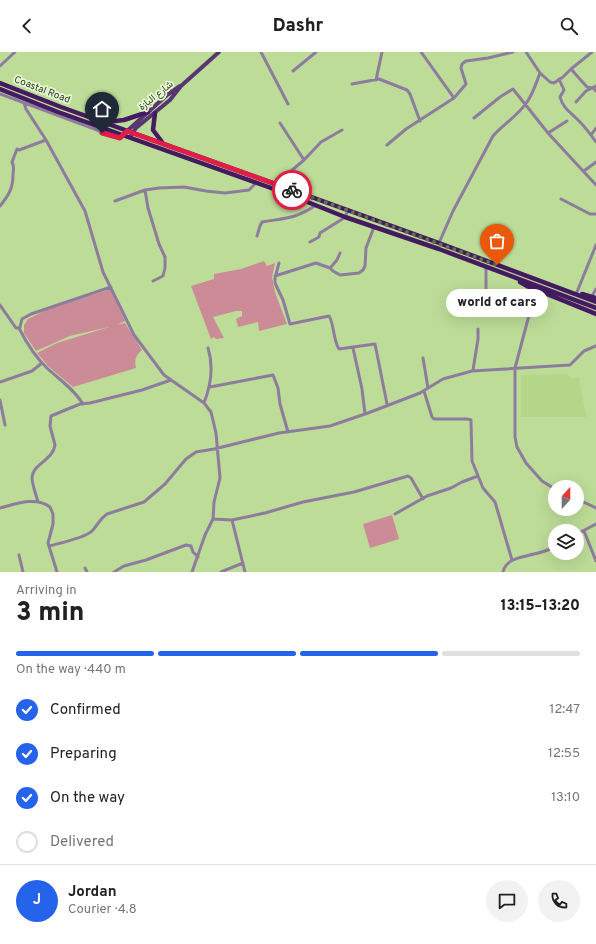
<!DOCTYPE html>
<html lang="en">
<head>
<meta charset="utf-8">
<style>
  :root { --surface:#fff; --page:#f2f2f2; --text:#202124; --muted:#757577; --line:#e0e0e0; --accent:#2563eb }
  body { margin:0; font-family:Overpass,Vazirmatn,sans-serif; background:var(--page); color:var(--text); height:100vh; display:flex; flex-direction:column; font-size:15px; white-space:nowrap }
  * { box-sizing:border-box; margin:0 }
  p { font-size:13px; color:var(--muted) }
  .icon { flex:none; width:22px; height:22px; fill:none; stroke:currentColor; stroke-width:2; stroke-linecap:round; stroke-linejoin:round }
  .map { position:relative; height:520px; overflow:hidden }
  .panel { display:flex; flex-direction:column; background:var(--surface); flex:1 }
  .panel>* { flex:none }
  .needle { width:26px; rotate:21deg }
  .controls { position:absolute; left:548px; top:428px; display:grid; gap:8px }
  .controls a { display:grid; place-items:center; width:36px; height:36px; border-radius:50%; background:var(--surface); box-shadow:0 4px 16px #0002; font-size:20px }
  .pin { position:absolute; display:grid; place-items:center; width:34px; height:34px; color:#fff; margin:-41px -17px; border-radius:50% 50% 50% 0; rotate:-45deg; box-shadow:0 0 4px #0007 }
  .pin .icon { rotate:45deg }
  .courier { position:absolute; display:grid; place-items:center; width:40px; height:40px; margin:-20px; border:3px solid #e11d48; border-radius:50%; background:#fff; color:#222; box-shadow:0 1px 5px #0007 }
  .bubble { position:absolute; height:28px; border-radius:14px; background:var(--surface); box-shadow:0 4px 16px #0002; font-size:13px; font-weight:800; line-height:28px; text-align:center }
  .headline em { font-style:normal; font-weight:800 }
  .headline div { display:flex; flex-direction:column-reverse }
  .headline { display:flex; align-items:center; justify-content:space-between; height:68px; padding:0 16px }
  h1 { font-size:26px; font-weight:800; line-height:30px }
  .bar { display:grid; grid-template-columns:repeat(4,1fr); gap:6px 4px; align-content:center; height:48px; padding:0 16px }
  .bar i { height:5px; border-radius:3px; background:var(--line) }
  .bar .current { background:var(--accent) }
  .bar p { grid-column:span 4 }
  .line { display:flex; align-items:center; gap:10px; padding:0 16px; border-top:1px solid var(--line) }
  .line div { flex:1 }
  .round { display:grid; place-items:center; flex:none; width:42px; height:42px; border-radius:21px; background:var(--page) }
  ol { padding:0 16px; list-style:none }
  li { display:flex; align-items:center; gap:12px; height:44px }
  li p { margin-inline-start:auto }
  li .icon { padding:4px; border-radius:50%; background:var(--accent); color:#fff; stroke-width:4 }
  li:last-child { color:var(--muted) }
  li i { width:22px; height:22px; border:2px solid var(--line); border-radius:50% }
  header { display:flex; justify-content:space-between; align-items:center; height:52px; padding:0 16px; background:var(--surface); font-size:18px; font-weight:800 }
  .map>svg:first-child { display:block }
</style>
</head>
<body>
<header><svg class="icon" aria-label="back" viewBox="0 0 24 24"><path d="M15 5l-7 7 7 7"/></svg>Dashr<svg class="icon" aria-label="search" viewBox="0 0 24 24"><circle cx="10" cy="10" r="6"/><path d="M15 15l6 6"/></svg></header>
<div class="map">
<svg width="596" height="520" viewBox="0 0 596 520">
  <rect width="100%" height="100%" fill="#bddc97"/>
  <path fill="#b3d689" d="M566,322L571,326L579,325L586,365H521V323Z"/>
  <path fill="#cc8c97" d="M264,209L267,214L275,211L272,225L275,240L287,272L259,279L258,270L238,275L236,267L242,264V259H236L213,265L224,286L216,287L214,285L211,287L191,234L214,227V222L241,217Z
    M111,237L125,269L117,273L125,271L142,298C136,304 134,307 136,316L73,335L48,314L37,301L57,291L109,275L70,284L36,299L24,281V273L28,267L46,258Z
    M392,463L399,487L370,496L363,472Z"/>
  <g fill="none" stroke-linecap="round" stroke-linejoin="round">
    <path stroke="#8e7c9e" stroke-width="3" d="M261,0L288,52
      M421,0L454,46
      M0,14L15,0
      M571,17L592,0
      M293,19L316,0
      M540,21L550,30L554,31L563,25L571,17L587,35L593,36L596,39
      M559,27L564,38L560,45C563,57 572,61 580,70C586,76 591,83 596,90
      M376,28L382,0
      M352,32L379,27L407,38L410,42L420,69
      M0,42L116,85L120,86L124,83
      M576,50L586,39L596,34
      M24,51L26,57L46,88L85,159L103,220L134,283L164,323L204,351L211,360L216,381L220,426L214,450L213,467L232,468L245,520
      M474,66L500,45L513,37L548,81L596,133
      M280,71L304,108
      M548,81L567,69
      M591,83L596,76
      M387,93L406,77L454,46L466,32L461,16L462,12L466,9L488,6L513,0
      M584,119L596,110
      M279,134L284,125L304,108L321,90L342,78
      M145,138L148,156L159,192L165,205V216L163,224L153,229
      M561,147L590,162H596
      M115,149L145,138L159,136L184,135L206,139L225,141L249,138L256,131
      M0,154C8,144 13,137 13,123C13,118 15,116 12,110L17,97L19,98L46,88
      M257,184L260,174L262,170C285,166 296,167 316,153
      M310,190L319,185L320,181L344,166L348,159
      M439,191L453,159L493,84C503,72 518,64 527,50C533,42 536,31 540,21L526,0
      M279,211L275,226V231L283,248L290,272L329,264C334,271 333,288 339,297L375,292L387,352
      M330,216L337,208L340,201
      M275,224L316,211L330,216L333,219L340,223L359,221L363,218L365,214L366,196L374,175
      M527,234L532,252
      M541,240L536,246L532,252L515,316V385L517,395L526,411L542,429L555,437
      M577,240L596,193
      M592,244L596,237
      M475,251L486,248V215
      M0,253L16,276H19L20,275L22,267L31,262L111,235
      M19,276C26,290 36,306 48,317C60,328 74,337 83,352
      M353,296L362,337L365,362
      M423,306L428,336
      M473,318L478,287V277
      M0,330L32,319L42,311
      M210,335L273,323L278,336L280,352L288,380
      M424,339L432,365L434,367H467L471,368L472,409L483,436L495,450L512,508
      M0,348L5,373
      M204,351C211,333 214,315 208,296
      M577,447L596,456
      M38,450C36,442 32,433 32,425C33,412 53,408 55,393L50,374L51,364L80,352L90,351L142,338L171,328
      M0,456C15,452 36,444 50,455L53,462V472L48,491L57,520
      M395,462L427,444L451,436L462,430L478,424
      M232,468L265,461L303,450L354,440L408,424L411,426L423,447
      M584,479L596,509
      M577,482L596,472
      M49,494C60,491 85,486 92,479C98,473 98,468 107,462L144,450L165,432L186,407L196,400L214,397L279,381L330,374L368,361L420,341L443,327L472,319L570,313L584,299L596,294
      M19,503L23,520
      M85,516L87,520
      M114,520L124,514L146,508L186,493L191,494L193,500L198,505
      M192,520L205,483L213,467
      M221,520L243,511
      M503,520C506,506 523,505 534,502C541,501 548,498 555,495"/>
    <path stroke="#573672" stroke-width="4" d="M126,80L167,43L180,34
      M130,85L136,76L170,48L181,34L219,0"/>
    <path stroke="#441a61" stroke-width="4.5" d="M0,31L61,55L439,191L596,250
      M0,37L58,60L285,141L345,165L439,197L596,256
      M155,61L153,78L162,90
      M107,70L124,68L148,60
      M520,230L527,234L596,262
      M582,242L596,246"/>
  </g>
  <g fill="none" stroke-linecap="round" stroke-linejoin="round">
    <path stroke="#61744a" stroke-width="4" stroke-dasharray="0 7.2" d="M292,138L497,213"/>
    <path stroke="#e11d48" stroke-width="5" d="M102,81L120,86L127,79L292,138"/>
  </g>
  <g text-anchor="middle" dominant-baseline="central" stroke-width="3.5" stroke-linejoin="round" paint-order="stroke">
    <g font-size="10" fill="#2f3c20" stroke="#e7f7d5">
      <text transform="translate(42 38) rotate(21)">Coastal Road</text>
      <text transform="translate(156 44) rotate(-39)">شارع البازة</text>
    </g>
  </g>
</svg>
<div class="controls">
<a><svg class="needle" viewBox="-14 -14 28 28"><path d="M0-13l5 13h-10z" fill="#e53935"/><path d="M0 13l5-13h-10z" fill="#757577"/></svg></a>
<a><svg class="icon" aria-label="layers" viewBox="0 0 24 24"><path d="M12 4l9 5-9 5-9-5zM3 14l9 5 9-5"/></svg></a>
</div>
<div class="pin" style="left:497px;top:213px;background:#ea580c"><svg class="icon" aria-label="bag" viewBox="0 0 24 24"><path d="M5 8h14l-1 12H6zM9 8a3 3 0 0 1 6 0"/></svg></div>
<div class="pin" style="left:102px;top:81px;background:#1f2937"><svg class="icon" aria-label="home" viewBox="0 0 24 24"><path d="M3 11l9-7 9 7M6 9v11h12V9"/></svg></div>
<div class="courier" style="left:292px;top:138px"><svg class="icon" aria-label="bike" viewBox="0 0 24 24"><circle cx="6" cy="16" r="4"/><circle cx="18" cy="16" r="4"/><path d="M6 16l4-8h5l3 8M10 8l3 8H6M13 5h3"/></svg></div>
<div class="bubble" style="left:446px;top:237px;width:102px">world of cars</div>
</div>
<section class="panel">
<div class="headline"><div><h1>3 min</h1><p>Arriving in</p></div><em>13:15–13:20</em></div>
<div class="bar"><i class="current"></i><i class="current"></i><i class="current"></i><i></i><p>On the way · 440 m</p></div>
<ol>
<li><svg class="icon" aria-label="check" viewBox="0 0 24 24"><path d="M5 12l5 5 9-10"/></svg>Confirmed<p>12:47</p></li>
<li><svg class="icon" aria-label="check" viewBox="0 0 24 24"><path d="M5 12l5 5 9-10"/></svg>Preparing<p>12:55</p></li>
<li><svg class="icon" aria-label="check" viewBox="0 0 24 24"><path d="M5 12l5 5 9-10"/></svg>On the way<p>13:10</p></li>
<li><i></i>Delivered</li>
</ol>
<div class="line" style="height:72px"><b class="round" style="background:var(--accent);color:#fff">J</b><div><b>Jordan</b><p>Courier · 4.8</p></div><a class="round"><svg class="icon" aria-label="chat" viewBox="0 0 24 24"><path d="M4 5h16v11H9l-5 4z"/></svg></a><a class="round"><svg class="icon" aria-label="phone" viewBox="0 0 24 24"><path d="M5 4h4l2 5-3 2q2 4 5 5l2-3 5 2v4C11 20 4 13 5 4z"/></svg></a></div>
</section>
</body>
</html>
